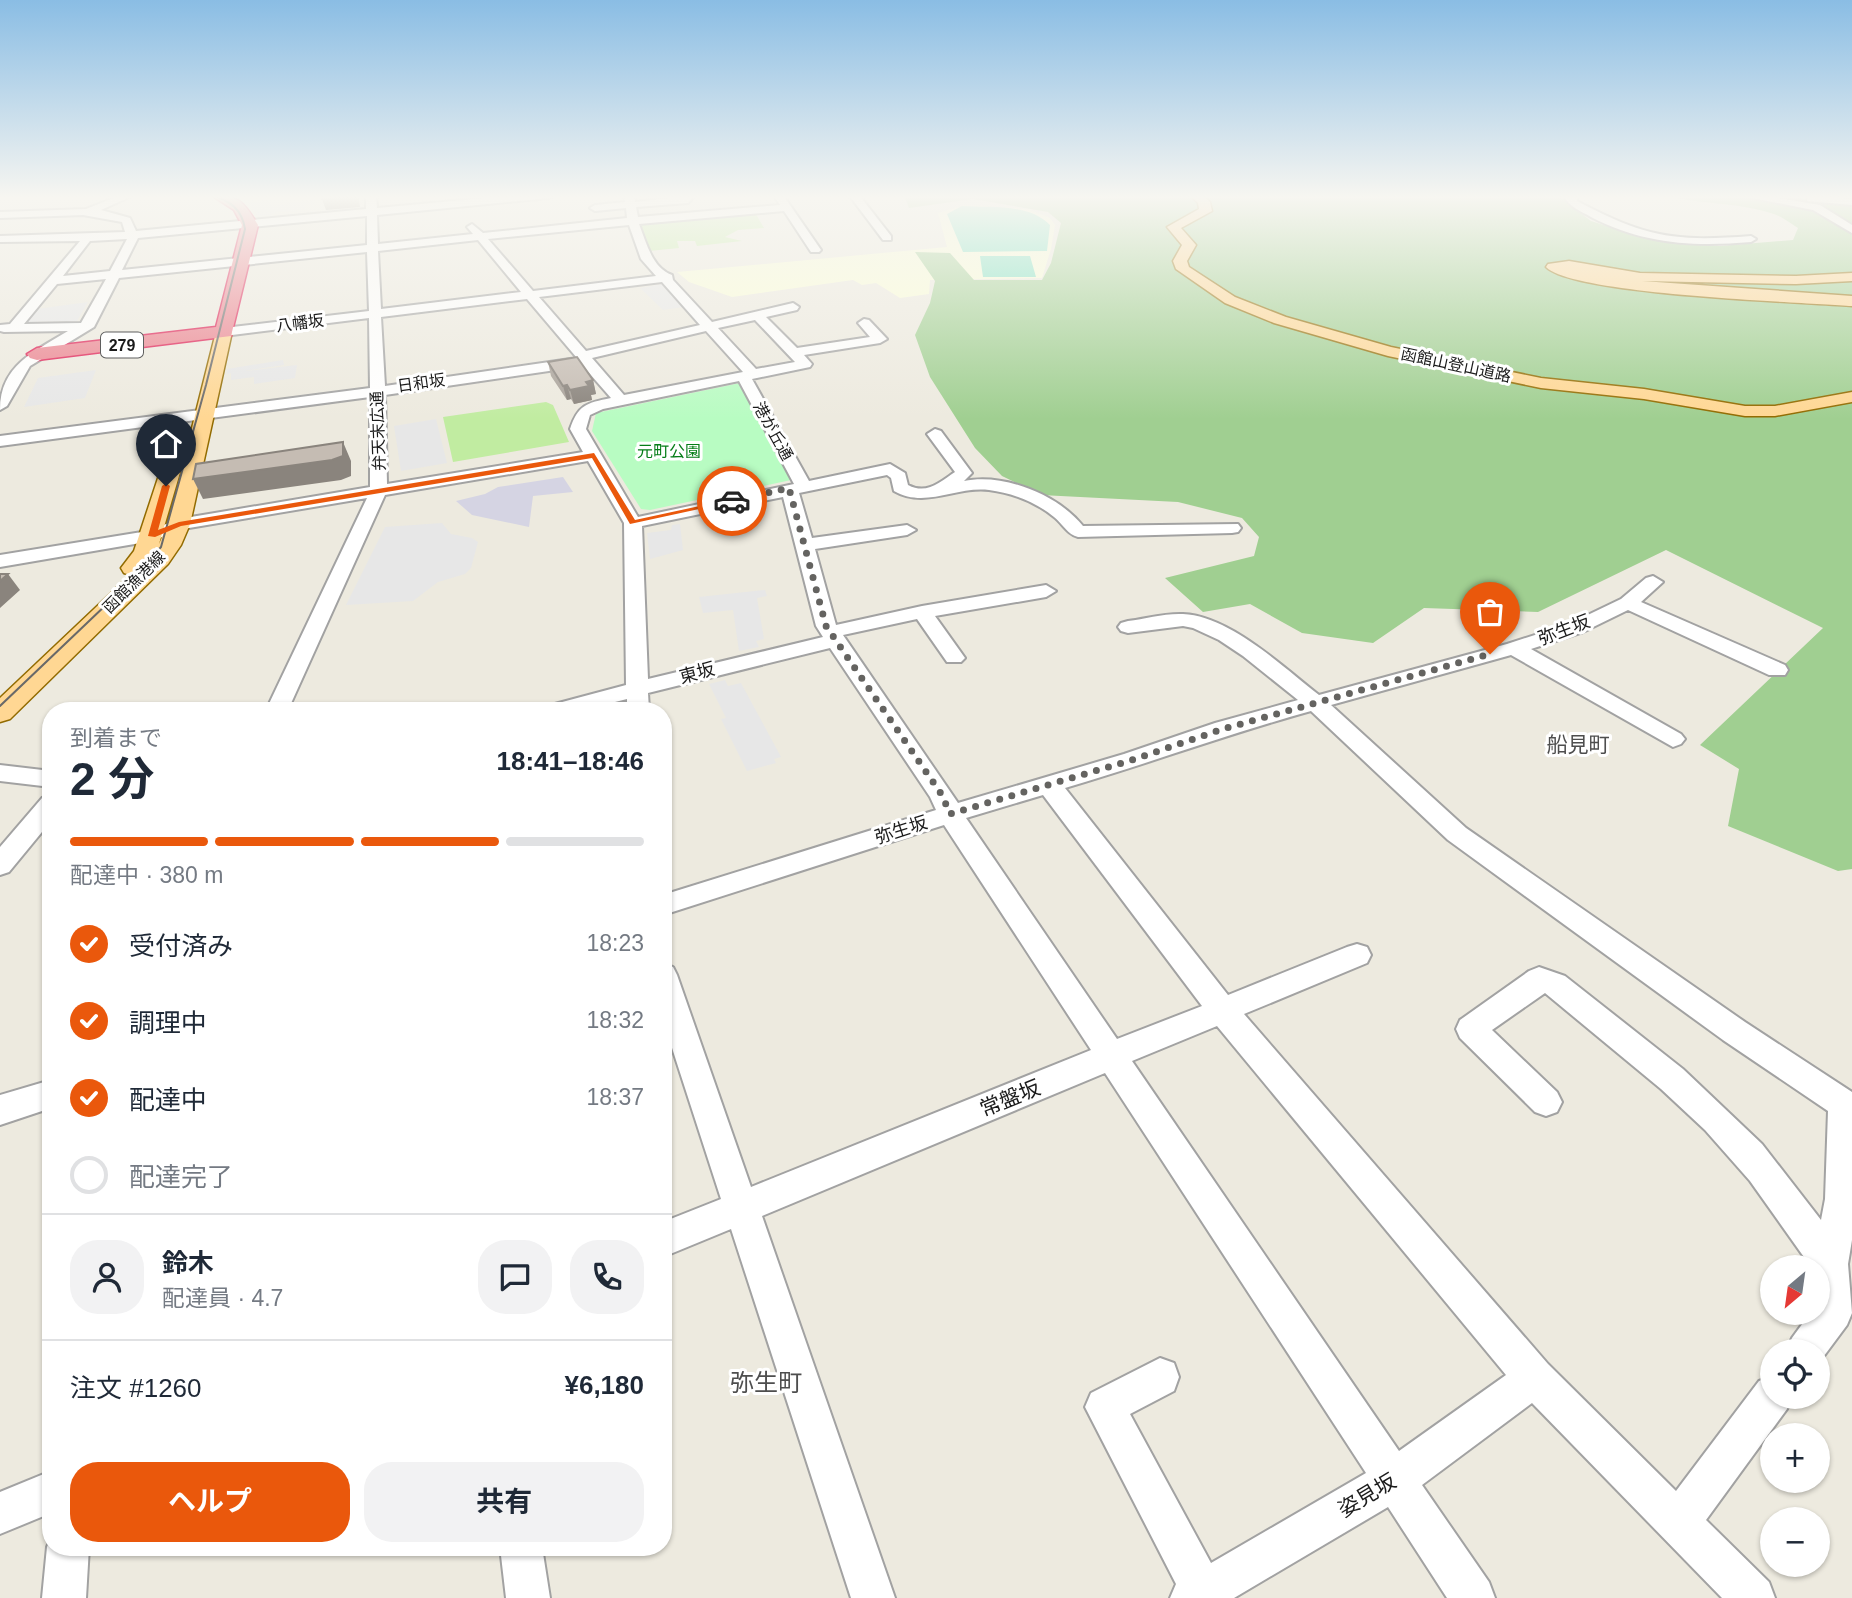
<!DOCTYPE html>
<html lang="ja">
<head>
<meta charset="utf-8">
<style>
  :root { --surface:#fff; --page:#f2f2f3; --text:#1f2937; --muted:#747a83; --line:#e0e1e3; --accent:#ea580c }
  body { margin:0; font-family:Arial,"Noto Sans JP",sans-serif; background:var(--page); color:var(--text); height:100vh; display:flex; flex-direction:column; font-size:26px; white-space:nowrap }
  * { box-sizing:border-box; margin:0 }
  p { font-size:23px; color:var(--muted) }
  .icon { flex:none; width:38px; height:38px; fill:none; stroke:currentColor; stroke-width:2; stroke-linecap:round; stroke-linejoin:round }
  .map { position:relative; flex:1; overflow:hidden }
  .sheet { position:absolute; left:42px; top:702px; width:630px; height:854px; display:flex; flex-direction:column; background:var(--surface); border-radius:28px; box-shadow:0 2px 5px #0004 }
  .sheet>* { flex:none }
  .needle { width:46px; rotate:209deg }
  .controls { position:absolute; left:1760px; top:1255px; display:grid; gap:14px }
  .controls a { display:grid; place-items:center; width:70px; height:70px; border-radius:50%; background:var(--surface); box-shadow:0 2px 5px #0004; font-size:35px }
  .pin { position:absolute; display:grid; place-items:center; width:60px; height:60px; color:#fff; margin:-72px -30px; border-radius:50% 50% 50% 0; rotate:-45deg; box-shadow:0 0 7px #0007 }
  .pin .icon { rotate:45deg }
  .courier { position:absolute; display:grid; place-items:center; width:70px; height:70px; margin:-35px; border:5px solid #ea580c; border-radius:50%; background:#fff; color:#222; box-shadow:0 2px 9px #0007 }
  .headline em { font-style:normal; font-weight:700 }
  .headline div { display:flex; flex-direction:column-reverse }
  .headline { display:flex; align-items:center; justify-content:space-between; height:119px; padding:0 28px }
  h1 { font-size:46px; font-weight:700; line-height:52px }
  .bar { display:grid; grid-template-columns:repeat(4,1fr); gap:10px 7px; align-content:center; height:84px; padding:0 28px }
  .bar i { height:9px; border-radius:5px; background:var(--line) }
  .bar .on { background:var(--accent) }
  .bar p { grid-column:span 4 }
  .line { display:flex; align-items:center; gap:18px; padding:0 28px; border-top:2px solid var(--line) }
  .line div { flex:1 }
  .round { display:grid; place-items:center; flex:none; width:74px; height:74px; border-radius:28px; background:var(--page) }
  ol { padding:0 28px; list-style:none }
  li { display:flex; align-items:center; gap:21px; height:77px }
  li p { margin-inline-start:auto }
  li .icon { padding:7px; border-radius:50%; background:var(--accent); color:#fff; stroke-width:4 }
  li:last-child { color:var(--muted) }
  li i { width:38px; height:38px; border:4px solid var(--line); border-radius:50% }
  .primary-button { display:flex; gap:14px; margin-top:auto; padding:14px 28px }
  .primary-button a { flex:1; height:80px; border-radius:28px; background:var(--accent); color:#fff; font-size:28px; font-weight:700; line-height:80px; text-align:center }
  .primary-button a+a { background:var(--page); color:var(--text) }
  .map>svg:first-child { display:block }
</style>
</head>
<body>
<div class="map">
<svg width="1852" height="1598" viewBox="0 0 1852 1598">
  <rect width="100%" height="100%" fill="#edeadf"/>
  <path fill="#fcffd7" d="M965,205L1028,209L1050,218L1055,225L1051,249L1042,278L930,280L929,294L900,298L876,283L862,285L853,280L732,297L689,282L677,272L947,247L938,213Z"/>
  <path fill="#c1eca1" d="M754,211L764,228L738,230L725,237L742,241L697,246L695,241H677L679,248L649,251L640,221Z
    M546,402L553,405L569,442L453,462L443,417Z"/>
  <path fill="#a0cf91" d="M904,195H1564L1561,198L1591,221L1651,240L1720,246L1793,240L1798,228C1791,224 1783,217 1774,214C1739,202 1701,205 1666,195H1767L1852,204V869L1838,871L1728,826L1739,769L1700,745L1823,628L1666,550L1538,612L1424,608L1373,643L1302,633L1250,604L1203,612L1165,578L1254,556L1259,537L1242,518L1178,502L1041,495L1002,476L975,448L930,377L915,335L930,303L935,281L915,252L950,253L974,280H1042L1051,263L1061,223L1048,212L973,199L909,208Z"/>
  <path fill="#b8fcc2" d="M740,383L777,447L791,480L650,510L641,509L592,431L596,413Z"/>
  <path fill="#78e2c0" d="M962,206C990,208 1029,203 1050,225L1047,251L963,252L947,214Z
    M980,256H1030L1036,277H983Z"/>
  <path fill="#e7e7e7" d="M269,200L271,206L312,200L314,204L306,205V209L271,213L272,216L258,217L249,203Z
    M663,284L684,307L663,310L640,288Z
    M88,302L77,321L27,322L37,309Z
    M283,360L284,365L245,371L297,365L295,378L254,384V377L231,380V373L227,374V369Z
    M96,370L85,398L24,407L38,378Z
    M436,419L447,463L401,471L394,426Z
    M442,523L451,534L472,538L478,542L471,568L465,574L438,582L413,601L346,605L385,527Z
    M680,524L683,550L650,559L647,533L671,530L672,525Z
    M765,590L767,596L757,598L764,639L756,641L759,647L739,651L733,610L703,613L699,597Z
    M725,680L728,686L741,683L781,757L774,759L776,763L747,771L721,719L726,718L709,684Z"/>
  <path fill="#d5d4e3" d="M563,477L573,492L533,496L529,527L472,515L456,501L485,494L498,487Z"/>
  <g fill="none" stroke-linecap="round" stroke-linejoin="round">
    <g stroke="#a2a2a2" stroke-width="4">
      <path id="minor" d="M121,195H134L101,210L130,218L136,231L366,209V195H376L377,208L519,195H554L549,198L377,215L378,244L473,234L467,227L472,224L483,233L627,218L626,208L595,211L590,208L595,205L625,202L624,195H634L635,202L696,195L688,203L636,207L638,217L780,205L774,196L783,195L821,250L819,252H811L784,211L639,224C646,242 652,268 672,275L673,280L712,322L793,303L799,307L797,310L766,317L797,348L870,337L858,323L864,319L869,320L887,339L880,343L804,355L812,364L810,367L752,379L809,481L890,464L905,473L908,485C927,495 940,482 955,472L927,434L935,429L941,431L972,473L964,481C1005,473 1058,495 1083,526L1238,524L1241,528L1238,532L1232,533L1078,537C1068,535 1062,523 1054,517C1036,502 1012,493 989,490C956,486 925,509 894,491L891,478L887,475L799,493L812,538L907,525L916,530L907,535L815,549L836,625L922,606L1046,585L1056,591L1046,597L935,616L965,658L961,662H947L917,619L843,635L958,803L1124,754L1215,723L1298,700L1243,656L1219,640L1193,628L1183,626L1128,633L1121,631L1118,627L1121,623L1128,621C1145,619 1165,613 1183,614C1230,616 1283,667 1319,695L1507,644L1569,624L1621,599L1646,578L1653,576L1663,582L1641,602L1785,665L1788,670L1785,675H1769L1628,610L1583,632L1531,649L1681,734L1685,739L1681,744L1673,747L1511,655L1331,705L1466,828L1745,1022L1852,1092V1240L1848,1264L1852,1313L1847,1325L1818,1364V1351H1786L1792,1338L1811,1312H1818V1267H1811L1750,1181L1705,1130L1661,1089L1545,993L1492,1030L1557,1092L1562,1102L1557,1112L1546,1116L1535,1112L1460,1038L1456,1029L1460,1020L1529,971L1539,967L1565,976L1683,1069L1762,1144L1821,1220L1825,1199L1828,1111L1723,1040L1448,840L1311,711C1228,734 1147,764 1065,788L1228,995L1347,947L1357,944L1367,947L1371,955L1367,963L1244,1014L1548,1364L1676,1491L1759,1381L1773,1376V1396H1792L1787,1409L1706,1520L1769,1582L1775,1598H1722L1532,1403L1422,1485L1489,1582L1495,1598H1447L1388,1507L1234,1598H1170L1176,1584L1085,1407L1091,1393L1160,1358L1174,1363L1179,1377L1174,1391L1130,1414L1211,1563L1366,1473L1105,1073L762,1216L895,1598H851L731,1229L663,1257V1222L721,1199L663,1020V963L673,967L677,975L751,1187L1091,1050L944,825L663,915V895L936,810L930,797L830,648L648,693L649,710H627V699L583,710H548L551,705L626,685L624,523L588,461L385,495L288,710H266L367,498L183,529L152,541L0,567V555L148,531L179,519L370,487V397L0,446V436L370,388L369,318L224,336L217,332L224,328L369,311L367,252L119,278L94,327L30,366L7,406L0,410C0,365 34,352 68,331L4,332L0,331V325L10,324L80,241L0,242V236L125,232L122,222L83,215L0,218V212L86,209ZM367,216V245L122,270L138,238ZM629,225L641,259L656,276L533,291L488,239ZM127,239L110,271L63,276L90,241ZM478,240L521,292L381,309L378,251ZM106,279L81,323L24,324L57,284ZM662,282L700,325L586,351L539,297ZM527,299L577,358L385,386L381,317ZM755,320L795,362L756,369L718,328ZM706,331L743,372L624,395L592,358ZM583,366L611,398C586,403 578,405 570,429L583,452L387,484L385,395ZM739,381L794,484L638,517L586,429L590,415L603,409ZM783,497L816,626L823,637L648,679L642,526ZM1043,795L1202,1006L1117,1039L966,818ZM1217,1026L1506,1375L1399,1451L1132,1061Z
        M849,195H859L891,236V240H883Z
        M1567,195H1577V201C1645,237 1674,242 1751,236L1756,239L1751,242C1693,247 1643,244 1591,217C1581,211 1571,208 1565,198Z
        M1738,195H1761L1820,205L1852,225V233L1813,210Z
        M1810,196L1852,199V205L1807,201V197Z
        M0,765L51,771V787L0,781Z
        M51,795V821L9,872L0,875V847L42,798Z
        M51,1080V1108L0,1125V1095Z
        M51,1471V1513L0,1534V1492Z
        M51,1537V1547H89L86,1598H42L47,1547Z
        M500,1547H542L550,1598H506Z"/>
    </g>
    <g stroke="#926b00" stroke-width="3">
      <path id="major" d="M1190,195H1203L1210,202L1212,211L1181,228L1196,245L1187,261L1189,267L1235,297L1286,317L1391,347L1541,378L1644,389L1745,406H1775L1852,392V402L1775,416H1745L1644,399L1541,388L1388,356L1274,323L1225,303L1176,269L1173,261L1182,245L1167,227L1199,209L1198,203Z
        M1569,261L1640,273L1796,276L1852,273V281L1796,284L1642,281L1852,296V306C1801,302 1574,295 1546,267L1548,264Z
        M224,327L232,332L190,524L181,545L168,564L10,719L0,722V698L130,575L124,573L121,568L134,551L161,469L164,465H178L181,469L159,544L168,524L216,332Z"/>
    </g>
    <g stroke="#df1950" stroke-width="3">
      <path id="highway" d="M211,195C239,195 244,202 258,225L231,336L37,360L30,358L27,354L37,348L216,327L242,225L234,210Z"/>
    </g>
    <use href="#minor" fill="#fff" fill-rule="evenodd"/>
    <use href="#major" fill="#ffd793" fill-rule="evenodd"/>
    <use href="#highway" fill="#eb818e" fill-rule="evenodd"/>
    <path stroke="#696969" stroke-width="2" d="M0,706L130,582L161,547L206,385L245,229C242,209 230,201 212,195"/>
  </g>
  <path fill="#a9a29a" d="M548,362L593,380L596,394L591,395L592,400L574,404L571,399L567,400L551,376Z"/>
  <path fill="#8a847d" d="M358,195L360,207L326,210L322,199Z
    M593,380L596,394L591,395L592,400L574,404L570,390L586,382Z
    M567,385L571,399L567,400L563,386Z
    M343,442L351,461V476L341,480L203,499L193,479Z
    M8,574L20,590L0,608V581Z"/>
  <path fill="#c5bcb3" stroke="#8a847d" stroke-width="2" d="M322,195H356V196L322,199Z
    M577,357L593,380L586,382L589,386L570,390L567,385L563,386L548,362Z
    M343,442V456L332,460L193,479L196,464Z
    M0,574H8L0,581Z"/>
  <linearGradient id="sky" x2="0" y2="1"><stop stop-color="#8abde4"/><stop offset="0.47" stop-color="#f7f6f1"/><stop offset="1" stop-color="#f7f6f1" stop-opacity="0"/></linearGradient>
  <rect width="1852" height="419" fill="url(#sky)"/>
  <path fill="#ea580c" d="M594,453L635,520L732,499L736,501L630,524L592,458L181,526L155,537L148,536L162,486L166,483L170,486L158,530L179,522Z"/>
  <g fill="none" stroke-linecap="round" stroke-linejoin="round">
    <path stroke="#646360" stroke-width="7" stroke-dasharray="0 12.6" d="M732,501L789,488L826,626L942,795L950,814L1132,760L1223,729L1490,654"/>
  </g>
  <g text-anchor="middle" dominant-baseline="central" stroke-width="6" stroke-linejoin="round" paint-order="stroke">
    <g font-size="16" fill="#1b1b1b" stroke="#fff">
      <text transform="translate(300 323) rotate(-7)">八幡坂</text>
      <text transform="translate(1456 365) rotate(12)">函館山登山道路</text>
      <text transform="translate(421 383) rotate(-8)">日和坂</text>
      <text transform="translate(378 431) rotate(-92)">弁天末広通</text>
      <text transform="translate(773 431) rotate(61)">港が丘通</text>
      <text transform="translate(134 582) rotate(-45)">函館漁港線</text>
    </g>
    <rect fill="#fff" stroke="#5f5f5f" stroke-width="2" x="101" y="332.5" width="42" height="25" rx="5"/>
    <g font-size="16" font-weight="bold" fill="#1b1b1b">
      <text x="122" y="345">279</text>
    </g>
    <g font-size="16" fill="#057d17" stroke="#fff">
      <text x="669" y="451">元町公園</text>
    </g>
    <g font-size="18" fill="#1b1b1b" stroke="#fff">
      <text transform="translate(1564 630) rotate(-21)">弥生坂</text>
      <text transform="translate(697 673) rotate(-15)">東坂</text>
      <text transform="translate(901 830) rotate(-18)">弥生坂</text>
    </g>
    <g font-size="21" fill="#4e4e4e" stroke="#fff">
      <text x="1578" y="744">船見町</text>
    </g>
    <g font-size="21" fill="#1b1b1b" stroke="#fff">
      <text transform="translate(1010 1098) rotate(-22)">常盤坂</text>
      <text transform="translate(1367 1495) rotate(-31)">姿見坂</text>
    </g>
    <g font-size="24" fill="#4e4e4e" stroke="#fff">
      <text x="766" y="1382">弥生町</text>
    </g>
  </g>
</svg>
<div class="controls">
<a><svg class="needle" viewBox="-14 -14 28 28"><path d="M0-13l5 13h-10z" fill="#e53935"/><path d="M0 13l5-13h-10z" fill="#747a83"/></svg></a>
<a><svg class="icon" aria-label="locate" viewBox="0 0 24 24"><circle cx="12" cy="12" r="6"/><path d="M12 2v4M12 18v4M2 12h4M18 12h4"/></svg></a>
<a>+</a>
<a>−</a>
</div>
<div class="pin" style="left:1490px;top:654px;background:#ea580c"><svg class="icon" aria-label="bag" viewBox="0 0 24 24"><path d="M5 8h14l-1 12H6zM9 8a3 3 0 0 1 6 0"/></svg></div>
<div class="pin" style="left:166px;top:486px;background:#1f2937"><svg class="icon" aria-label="home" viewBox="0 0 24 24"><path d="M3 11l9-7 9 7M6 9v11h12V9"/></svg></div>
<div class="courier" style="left:732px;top:501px"><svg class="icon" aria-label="car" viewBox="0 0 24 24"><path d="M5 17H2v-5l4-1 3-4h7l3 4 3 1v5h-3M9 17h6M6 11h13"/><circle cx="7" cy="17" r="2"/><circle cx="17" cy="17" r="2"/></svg></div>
<section class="sheet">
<div class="headline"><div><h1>2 分</h1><p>到着まで</p></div><em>18:41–18:46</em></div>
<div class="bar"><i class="on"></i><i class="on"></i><i class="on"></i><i></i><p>配達中 · 380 m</p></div>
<ol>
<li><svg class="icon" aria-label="check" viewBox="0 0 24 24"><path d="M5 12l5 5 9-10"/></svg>受付済み<p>18:23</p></li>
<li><svg class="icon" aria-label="check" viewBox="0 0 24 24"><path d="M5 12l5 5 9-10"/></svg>調理中<p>18:32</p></li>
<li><svg class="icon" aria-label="check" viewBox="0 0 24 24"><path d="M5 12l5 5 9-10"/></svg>配達中<p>18:37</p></li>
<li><i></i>配達完了</li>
</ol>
<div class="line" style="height:126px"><a class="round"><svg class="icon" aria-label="person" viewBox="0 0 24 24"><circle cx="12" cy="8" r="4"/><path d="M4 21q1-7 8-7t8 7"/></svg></a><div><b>鈴木</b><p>配達員 · 4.7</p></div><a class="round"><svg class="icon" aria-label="chat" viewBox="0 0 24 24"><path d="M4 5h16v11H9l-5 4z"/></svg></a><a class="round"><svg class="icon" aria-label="phone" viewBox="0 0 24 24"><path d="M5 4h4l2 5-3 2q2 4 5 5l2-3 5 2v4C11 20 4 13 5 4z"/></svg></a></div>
<div class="line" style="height:91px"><div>注文 #1260</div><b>¥6,180</b></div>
<div class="primary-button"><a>ヘルプ</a><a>共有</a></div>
</section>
</div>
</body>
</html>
